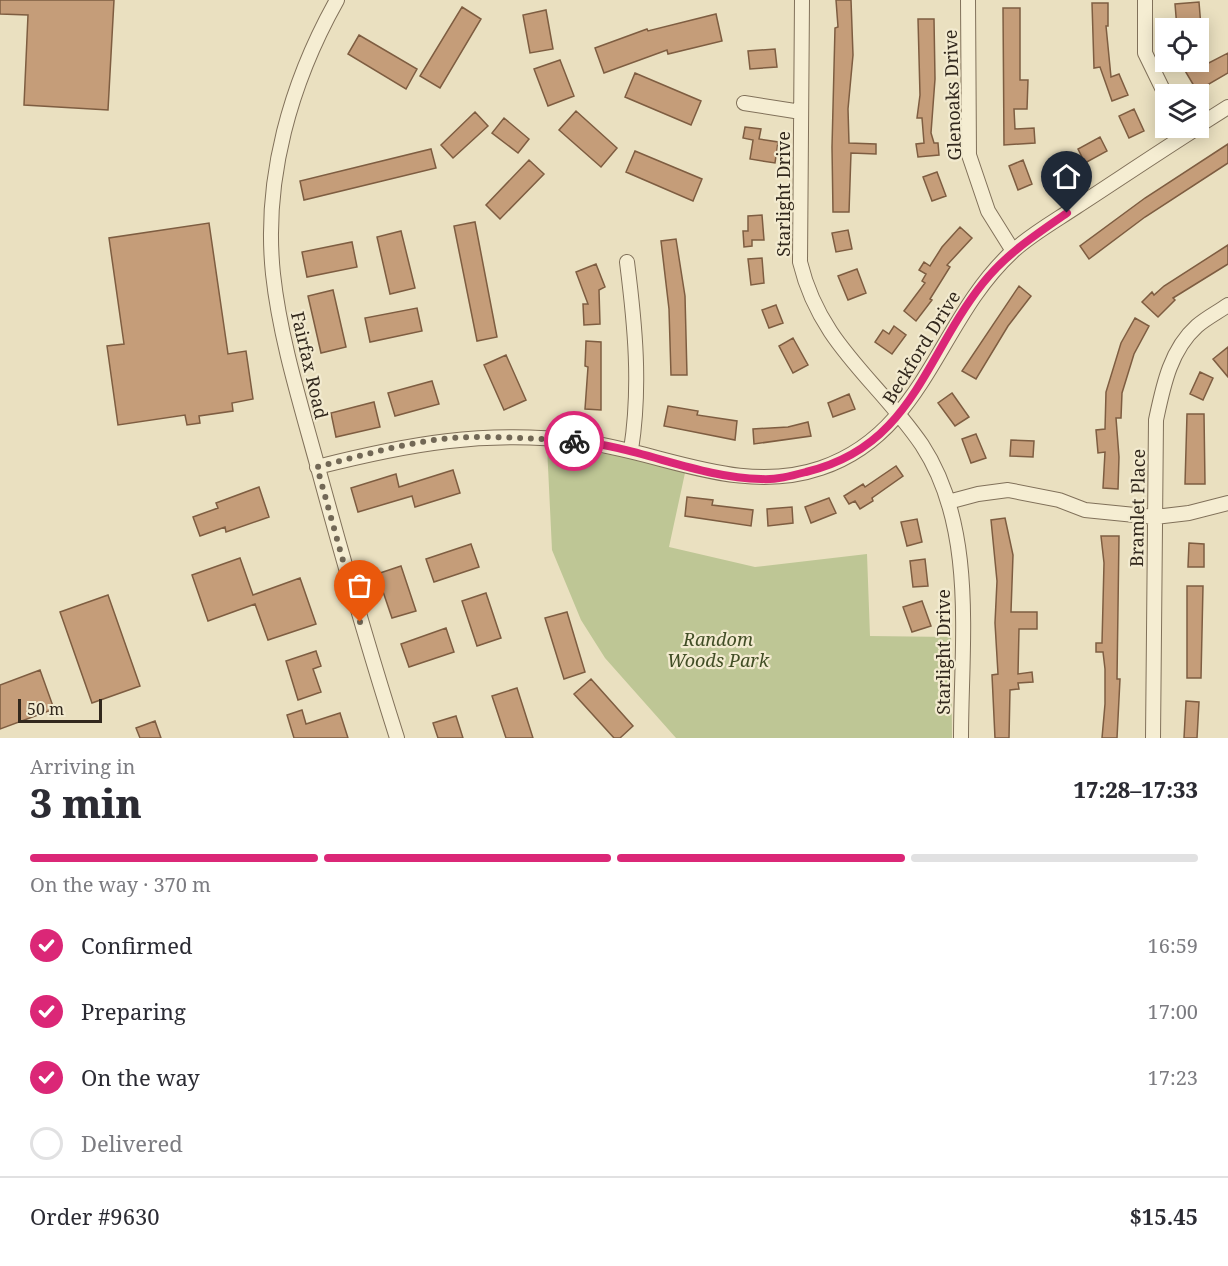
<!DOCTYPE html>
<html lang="en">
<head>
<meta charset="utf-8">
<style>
  :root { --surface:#fff; --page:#f2f2f3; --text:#2b2b33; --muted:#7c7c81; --line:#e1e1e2; --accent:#db2777 }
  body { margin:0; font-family:"Noto Serif",serif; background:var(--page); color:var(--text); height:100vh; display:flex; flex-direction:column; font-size:22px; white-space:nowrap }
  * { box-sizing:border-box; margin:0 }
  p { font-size:20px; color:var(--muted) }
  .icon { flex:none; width:33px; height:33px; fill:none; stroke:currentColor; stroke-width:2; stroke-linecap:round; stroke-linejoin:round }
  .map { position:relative; height:738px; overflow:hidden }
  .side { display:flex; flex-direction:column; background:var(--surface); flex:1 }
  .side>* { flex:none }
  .controls { position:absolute; left:1155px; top:18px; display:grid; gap:12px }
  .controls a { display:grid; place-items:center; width:54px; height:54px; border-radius:0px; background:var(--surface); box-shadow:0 3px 15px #0003; font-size:30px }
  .scale { position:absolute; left:18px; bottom:15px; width:84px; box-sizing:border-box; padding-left:6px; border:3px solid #32281d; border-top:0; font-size:16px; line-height:21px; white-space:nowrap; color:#32281d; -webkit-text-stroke:4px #f2eacf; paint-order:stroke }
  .pin { position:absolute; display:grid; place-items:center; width:51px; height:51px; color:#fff; margin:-62px -26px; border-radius:50% 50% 50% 0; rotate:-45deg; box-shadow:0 0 6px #0007 }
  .pin .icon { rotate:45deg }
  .courier { position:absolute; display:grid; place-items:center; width:60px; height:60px; margin:-30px; border:4px solid #db2777; border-radius:50%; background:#fff; color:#222; box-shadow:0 2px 8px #0007 }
  .overview em { font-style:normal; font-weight:800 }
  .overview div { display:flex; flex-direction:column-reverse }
  .overview { display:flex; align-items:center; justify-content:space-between; height:102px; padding:0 30px }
  h1 { font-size:39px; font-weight:800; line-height:45px }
  .bar { display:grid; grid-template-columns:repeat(4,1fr); gap:9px 6px; align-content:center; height:72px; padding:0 30px }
  .bar i { height:8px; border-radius:4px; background:var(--line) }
  .bar .on { background:var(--accent) }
  .bar p { grid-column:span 4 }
  .line { display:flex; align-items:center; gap:15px; padding:0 30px; border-top:2px solid var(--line) }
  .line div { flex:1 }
  ol { padding:0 30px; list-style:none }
  li { display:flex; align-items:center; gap:18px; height:66px }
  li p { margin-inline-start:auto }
  li .icon { padding:6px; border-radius:50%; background:var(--accent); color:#fff; stroke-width:4 }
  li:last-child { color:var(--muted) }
  li i { width:33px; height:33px; border:3px solid var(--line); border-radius:50% }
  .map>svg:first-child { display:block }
</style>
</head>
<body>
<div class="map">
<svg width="1228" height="738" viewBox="0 0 1228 738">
  <rect width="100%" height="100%" fill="#eae0c0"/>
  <path fill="#bec695" d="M547,446L634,458L685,473L669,547L755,567L867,554L870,636L951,637L952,738H676L605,658L581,620L552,550Z"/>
  <path fill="#c59d79" stroke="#7e5d41" stroke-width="1.5" d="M0,0H114L108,110L24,105L28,15L0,14Z
    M836,0H851L853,55L848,109L849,143L876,144V154L851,153L849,212H833L832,147L835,28L838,27Z
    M1199,2L1201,27L1177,28L1175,4Z
    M1092,3H1108V26H1106L1111,77L1119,74L1128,95L1112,101L1100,67L1094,68Z
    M462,7L481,19L440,88L420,76Z
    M1003,8H1020V80H1028L1027,109H1014L1015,129L1034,128L1035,143L1004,145Z
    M546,10L553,49L530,53L523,15Z
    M716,14L722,41L668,54L667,50L604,73L595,48L647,29L648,31Z
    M918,19H934L935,79L931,133L934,143H938L939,155L918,157L916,144L924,143L922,118H917L920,95Z
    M359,35L417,69L406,89L348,54Z
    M775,49L777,67L750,69L748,51Z
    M1228,53V73L1197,91L1184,69L1197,62L1201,67Z
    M560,60L574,96L548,106L534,69Z
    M635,73L701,101L691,125L625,97Z
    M1134,109L1144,131L1129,138L1119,116Z
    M576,111L617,148L601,167L559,130Z
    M475,112L488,126L453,158L441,145Z
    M504,118L529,139L518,153L492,133Z
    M745,127L761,129L759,139L778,142L775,163L750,159L753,140L743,138Z
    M1100,137L1107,151L1085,163L1078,149Z
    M1228,144V163L1145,217L1089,259L1080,246L1145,198Z
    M431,149L436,168L304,200L300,181Z
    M635,151L702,179L693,201L626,172Z
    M529,160L544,174L500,219L486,205Z
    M1023,160L1032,184L1018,190L1009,166Z
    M937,172L946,196L932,201L923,177Z
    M762,215L764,240H752V246L744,247L743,231H748V216Z
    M475,222L497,337L477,341L454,226Z
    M209,223L228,354L246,351L253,399L232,403L233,411L199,416L200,423L187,425L185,415L118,425L107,346L124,344L109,238Z
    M960,227L972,238L947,265L950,267L930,299L932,300L916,321L904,311L925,283L922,281L926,274L919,270L924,262L930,266L942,247Z
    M848,230L852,249L836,252L832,233Z
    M401,231L415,288L390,294L377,237Z
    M676,239L685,296L687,375H671L669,309L661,241Z
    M352,242L357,267L307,277L302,252Z
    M1228,245V264L1173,298L1175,300L1158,317L1142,302L1152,292L1154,295L1164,286Z
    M762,258L764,283L751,285L748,259Z
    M596,264L605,287L599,290L600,324L584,325L583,304H588L576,272Z
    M857,269L866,293L848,300L838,276Z
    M1019,286L1031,296L1008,326L976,379L962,371Z
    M333,290L346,347L321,353L308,296Z
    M776,305L783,323L769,328L762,310Z
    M417,308L422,331L370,342L365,318Z
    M1135,318L1149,326L1134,354L1122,393L1121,418H1116L1119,457L1118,489L1103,488L1105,452L1098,453L1096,430L1105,429L1106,392L1121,343Z
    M894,326L906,335L892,354L875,342L883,330L889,334Z
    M793,338L808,365L793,373L779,346Z
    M586,341L601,342V410L585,409L588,367L585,366Z
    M1228,347V377L1213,359Z
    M506,355L526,400L504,410L484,365Z
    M1200,372L1213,378L1203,400L1190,394Z
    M432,381L439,404L395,416L388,393Z
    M952,393L969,417L955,426L938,403Z
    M849,394L855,409L833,417L828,403Z
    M374,402L380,427L336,437L331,413Z
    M668,406L698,411L697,415L737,421L735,440L664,426Z
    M1187,414H1204L1205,484H1185Z
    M808,422L811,436L754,444L753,429L788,427Z
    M976,434L986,458L971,463L962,439Z
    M1011,440L1034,441L1033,457L1010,456Z
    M896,466L903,476L872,498L873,501L860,509L855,501L849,504L844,496L863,484L865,487Z
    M453,470L460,493L415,507L412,496L358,512L351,488L396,474L399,487Z
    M259,487L269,517L226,532L225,527L200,536L193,517L218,508L216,503Z
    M687,497L713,500L712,505L753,510L751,526L685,516Z
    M829,498L836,513L811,523L805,507Z
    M792,507L793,523L768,526L767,509Z
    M1005,518L1013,555L1011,612H1037V629H1019L1018,674L1032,672L1033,682L1018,683L1019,689L1010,690L1009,738H995L992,675L998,674L995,623L997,581L991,520Z
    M917,519L922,542L907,546L901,522Z
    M1101,536H1119L1117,679H1120L1117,738H1102L1105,704V669L1103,652H1096V643H1102L1104,563Z
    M1189,543L1204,544V567H1188Z
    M471,544L479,567L434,582L426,559Z
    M240,558L253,595L300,578L316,624L268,640L255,604L208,621L192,575Z
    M925,559L928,586L913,587L910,561Z
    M401,566L416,611L392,618L377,574Z
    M1187,586H1203L1201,678H1187Z
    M486,593L501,638L477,646L462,601Z
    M108,595L140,686L92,703L60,612Z
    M922,601L931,626L912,632L903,607Z
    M567,612L585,672L564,679L545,618Z
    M446,628L454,652L409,667L401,644Z
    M316,651L321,666L313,669L321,692L298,700L286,661Z
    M40,670L54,709L0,729V685Z
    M591,679L633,726L620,738H614L574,694Z
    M517,688L533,738H506L492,696Z
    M1186,701L1199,702L1197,738H1184Z
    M302,710L306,724L340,713L348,738H294L287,715Z
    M456,716L463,738H438L433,723Z
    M155,721L161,738H140L136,728Z"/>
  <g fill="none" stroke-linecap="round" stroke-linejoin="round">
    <g stroke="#81715a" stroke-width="16">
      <path id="minor" d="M337,0C291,82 263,178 273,274C280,338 300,402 317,464C342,556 368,647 397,738
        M802,0L800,262C820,345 877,379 922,445C977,529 961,643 961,738
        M968,0L969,155L988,211L1013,251
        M1145,0V53L1166,96
        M744,103L801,112
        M1198,126L1228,107
        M627,262C635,325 641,386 631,450
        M317,467C408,444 484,430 578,441C661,451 739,496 821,468C925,433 938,320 1012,252C1030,235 1055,221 1076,207C1116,181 1156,154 1197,128
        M948,502L978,494L1008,490L1059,500L1085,510L1155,517L1189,513L1228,503
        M1153,738L1156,420C1163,387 1170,350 1197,326C1206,318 1218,312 1228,305"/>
    </g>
    <use href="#minor" stroke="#f5edd2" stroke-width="14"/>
  </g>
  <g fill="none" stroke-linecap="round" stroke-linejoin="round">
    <path stroke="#726856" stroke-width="6" stroke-dasharray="0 10.8" d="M360,622L317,467C369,454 422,437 476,437C509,437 541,439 574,441"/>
    <path stroke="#db2777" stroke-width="8" d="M574,441C637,446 699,478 761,479C776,480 791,476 806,472C912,447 924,357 983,283C1007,253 1037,234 1067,213"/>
  </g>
  <g text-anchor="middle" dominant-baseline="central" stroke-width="4.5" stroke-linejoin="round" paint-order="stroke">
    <g font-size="18" fill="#32281d" stroke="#f2eacf">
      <text transform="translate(952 95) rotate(-92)">Glenoaks Drive</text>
      <text transform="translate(783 194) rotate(-90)">Starlight Drive</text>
      <text transform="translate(921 347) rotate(-58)">Beckford Drive</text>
      <text transform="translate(310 365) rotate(77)">Fairfax Road</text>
      <text transform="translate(1137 508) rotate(-89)">Bramlet Place</text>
      <text transform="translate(943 652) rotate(-90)">Starlight Drive</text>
    </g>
    <g font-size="18" font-style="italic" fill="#414d25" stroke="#f2eacf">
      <text x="718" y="639">Random<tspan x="718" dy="21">Woods Park</tspan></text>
    </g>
  </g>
</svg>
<div class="controls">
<a><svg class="icon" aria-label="locate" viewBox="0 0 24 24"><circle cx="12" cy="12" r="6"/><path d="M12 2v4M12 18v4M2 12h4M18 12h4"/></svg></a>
<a><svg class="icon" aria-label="layers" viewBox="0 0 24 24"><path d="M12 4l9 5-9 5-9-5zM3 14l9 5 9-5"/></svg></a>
</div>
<div class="scale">50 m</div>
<div class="pin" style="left:360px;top:622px;background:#ea580c"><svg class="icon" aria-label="bag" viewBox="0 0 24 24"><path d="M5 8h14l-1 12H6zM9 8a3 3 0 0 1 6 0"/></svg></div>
<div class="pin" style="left:1067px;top:213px;background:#1f2937"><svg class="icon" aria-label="home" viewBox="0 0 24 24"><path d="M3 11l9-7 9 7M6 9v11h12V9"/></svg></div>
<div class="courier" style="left:574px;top:441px"><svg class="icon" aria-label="bike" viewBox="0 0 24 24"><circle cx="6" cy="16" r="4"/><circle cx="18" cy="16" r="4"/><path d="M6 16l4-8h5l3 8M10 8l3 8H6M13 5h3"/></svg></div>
</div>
<section class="side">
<div class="overview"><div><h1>3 min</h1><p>Arriving in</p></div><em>17:28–17:33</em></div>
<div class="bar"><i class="on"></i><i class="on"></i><i class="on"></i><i></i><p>On the way · 370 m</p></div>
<ol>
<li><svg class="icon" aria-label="check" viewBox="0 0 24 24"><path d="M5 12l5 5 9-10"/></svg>Confirmed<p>16:59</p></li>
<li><svg class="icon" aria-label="check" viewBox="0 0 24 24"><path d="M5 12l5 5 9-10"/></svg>Preparing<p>17:00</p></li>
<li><svg class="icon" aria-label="check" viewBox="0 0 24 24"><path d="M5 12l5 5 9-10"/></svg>On the way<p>17:23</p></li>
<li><i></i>Delivered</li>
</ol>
<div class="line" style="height:78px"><div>Order #9630</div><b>$15.45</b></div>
</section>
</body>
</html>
